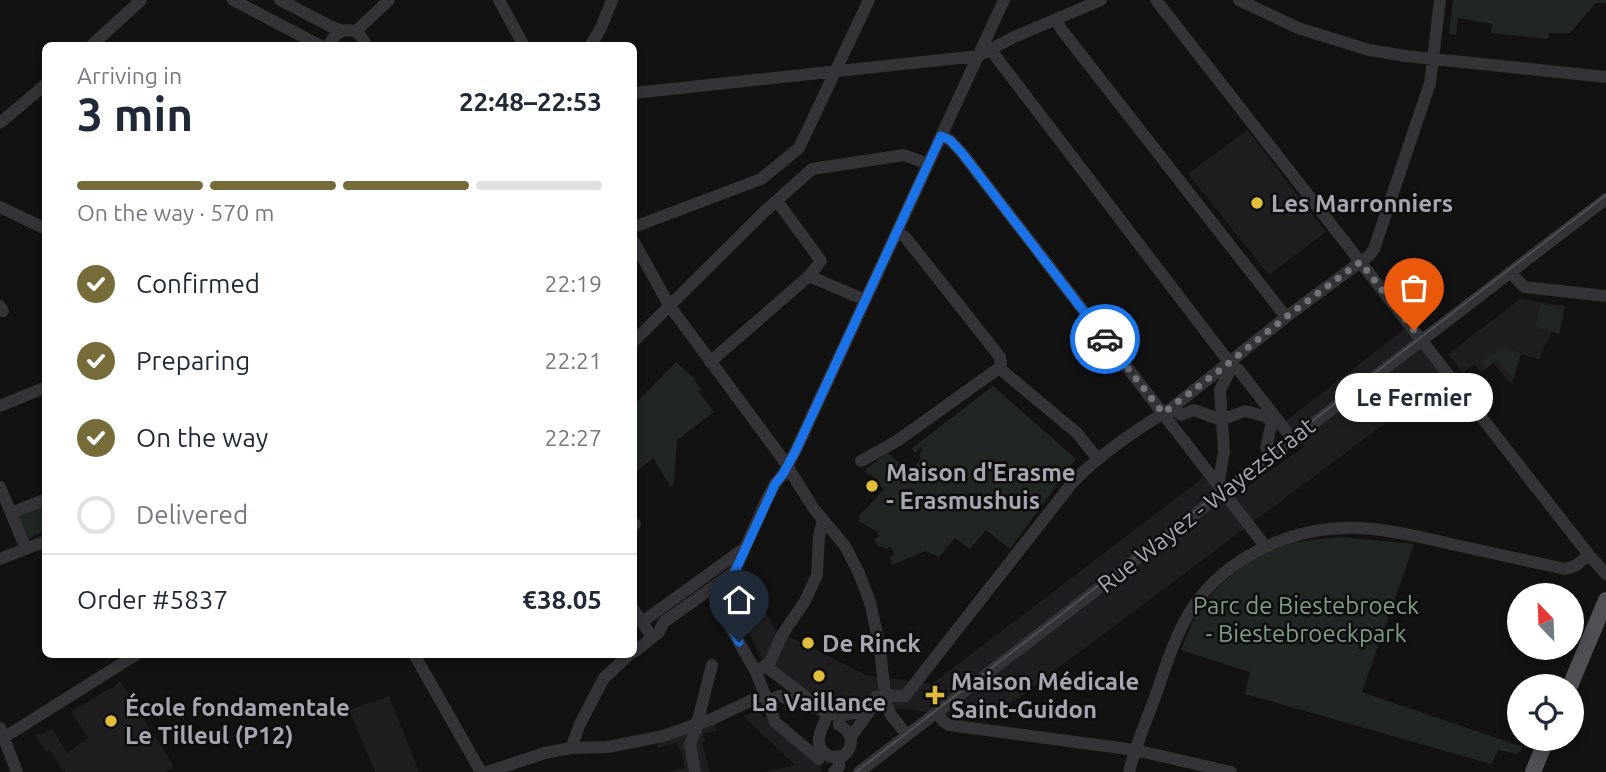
<!DOCTYPE html>
<html lang="en">
<head>
<meta charset="utf-8">
<style>
  :root { --surface:#fff; --page:#f2f2f3; --text:#1f2937; --muted:#747a83; --line:#e0e1e3; --accent:#766c39 }
  body { margin:0; font-family:Ubuntu,sans-serif; background:var(--page); color:var(--text); height:100vh; display:flex; flex-direction:column; font-size:26px; white-space:nowrap }
  * { box-sizing:border-box; margin:0 }
  p { font-size:23px; color:var(--muted) }
  .icon { flex:none; width:38px; height:38px; fill:none; stroke:currentColor; stroke-width:2; stroke-linecap:round; stroke-linejoin:round }
  .map { position:relative; flex:1; overflow:hidden }
  .details { position:absolute; left:42px; top:42px; width:595px; height:616px; display:flex; flex-direction:column; background:var(--surface); border-radius:10px; box-shadow:0 4px 10px #0003 }
  .details>* { flex:none }
  .needle { width:46px; rotate:337deg }
  .tools { position:absolute; left:1507px; top:583px; display:grid; gap:14px }
  .tools a { display:grid; place-items:center; width:77px; height:77px; border-radius:50%; background:var(--surface); box-shadow:0 4px 10px #0003; font-size:35px }
  .pin { position:absolute; display:grid; place-items:center; width:60px; height:60px; color:#fff; margin:-72px -30px; border-radius:50% 50% 50% 0; rotate:-45deg; box-shadow:0 0 7px #0007 }
  .pin .icon { rotate:45deg }
  .courier { position:absolute; display:grid; place-items:center; width:70px; height:70px; margin:-35px; border:5px solid #1a73e8; border-radius:50%; background:#fff; color:#222; box-shadow:0 2px 9px #0007 }
  .bubble { position:absolute; height:49px; border-radius:24px; background:var(--surface); box-shadow:0 4px 10px #0003; font-size:23px; font-weight:600; line-height:49px; text-align:center }
  .overview em { font-style:normal; font-weight:600 }
  .overview div { display:flex; flex-direction:column-reverse }
  .overview { display:flex; align-items:center; justify-content:space-between; height:119px; padding:0 35px }
  h1 { font-size:46px; font-weight:600; line-height:52px }
  .bar { display:grid; grid-template-columns:repeat(4,1fr); gap:10px 7px; align-content:center; height:84px; padding:0 35px }
  .bar i { height:9px; border-radius:5px; background:var(--line) }
  .bar .current { background:var(--accent) }
  .bar p { grid-column:span 4 }
  .line { display:flex; align-items:center; gap:18px; padding:0 35px; border-top:2px solid var(--line) }
  .line div { flex:1 }
  ol { padding:0 35px; list-style:none }
  li { display:flex; align-items:center; gap:21px; height:77px }
  li p { margin-inline-start:auto }
  li .icon { padding:7px; border-radius:50%; background:var(--accent); color:#fff; stroke-width:4 }
  li:last-child { color:var(--muted) }
  li i { width:38px; height:38px; border:4px solid var(--line); border-radius:50% }
  .map>svg:first-child { display:block }
</style>
</head>
<body>
<div class="map">
<svg width="1606" height="772" viewBox="0 0 1606 772">
  <rect width="100%" height="100%" fill="#121213"/>
  <path fill="#1e1e20" d="M1247,130L1326,232L1269,275L1188,174Z
    M1520,299L1565,306L1559,334L1551,332L1549,340L1544,346L1540,360L1521,354L1513,380L1510,383L1493,363L1481,372L1474,364L1463,373L1448,354Z
    M1407,327L1447,377L986,722L906,709L859,707L815,695L777,672L764,662L734,606V592L744,577L776,630L866,675L932,684L1204,477L1224,503L1305,446L1286,421Z
    M120,681L174,767L162,772H65L64,769L62,770L50,750L46,752L35,735L39,733L41,735L52,728L67,753L88,738L71,712L110,688L112,689Z
    M389,696L407,741L419,772H375L349,710Z
    M757,711L820,765L822,772H764L795,765L743,716Z
    M715,723L717,731L703,734L705,741L702,743L710,772H667L684,768L683,762L684,761L681,750H679L677,743L658,748L657,744Z"/>
  <path fill="#202722" d="M1453,0H1606V3H1596L1570,33H1549L1548,39L1491,33L1492,24L1458,18L1456,35L1449,34Z
    M1541,304L1564,310L1559,334L1535,327Z
    M1501,349H1508L1521,354L1513,379L1498,359L1486,368L1481,361C1488,357 1494,353 1501,349Z
    M676,362L696,380L695,382L701,389L699,392L714,412L677,440L674,485L671,487L653,458L636,472L634,469V405Z
    M993,386L1076,459L1010,549L986,530L970,549L955,538L939,557L926,551L892,565L889,557L894,555L891,547L884,549L883,546L878,547L874,539L879,537L878,532L858,521L860,515L884,489L877,483L878,481L870,473L868,475L865,470L887,453L911,471L921,458L919,455L923,449L920,447L916,453L911,449Z
    M45,501V531L27,539L18,520L19,513Z
    M1341,537L1414,544L1362,692L1523,747L1518,754L1498,750L1491,764L1245,694L1250,672L1181,650C1186,639 1190,626 1196,616C1218,581 1253,553 1293,543C1308,539 1326,539 1341,537Z"/>
  <g fill="none" stroke-linecap="round" stroke-linejoin="round">
    <path stroke="#333338" stroke-width="12" d="M233,0L321,46
      M280,0L332,27L343,31
      M499,0L524,46
      M1156,0L1589,555L1606,574
      M1239,0L1298,28L1369,50L1406,56L1606,77
      M1056,20L1061,29L1286,317
      M355,32L389,0
      M91,46L141,0
      M329,46C337,25 359,25 366,46
      M590,46L601,28L612,0
      M990,49L1229,362
      M634,93L978,56L1014,37L1101,0
      M0,123L46,84
      M941,136L950,140L962,153L1265,546
      M0,207L46,229
      M634,227L761,179L799,148L869,0
      M897,232L906,238L1000,357L1001,364L999,368
      M634,242L669,305L782,458L814,509L845,546L858,571L870,602L880,648L886,705L891,715L907,735
      M1510,272L1524,287L1606,296
      M809,276L865,300
      M0,306L3,311
      M634,341L765,211L812,169L904,155L928,164
      M710,362L809,276L821,261L777,201
      M999,368L1077,433L1098,459
      M0,406L46,387
      M1175,410L1181,415L1194,410L1221,420L1245,411L1264,416L1275,424
      M1266,448L1272,422
      M861,461L897,441L999,368
      M1218,485L1224,452L1220,390L1232,366L1238,369L1287,432
      M0,487L11,513
      M634,525L635,524
      M26,549L11,513L46,499
      M0,559L46,541
      M634,610L652,637
      M642,622L742,550
      M634,652L659,632L664,622L733,573
      M414,654L481,772
      M765,666L805,696L816,708
      M756,672L770,662L782,635L805,601L817,575L819,536L823,520
      M885,692L891,696H905L1073,482C1101,453 1138,429 1173,407L1286,317L1370,255L1374,249L1430,83L1440,0
      M770,700L779,696L839,716L870,710L876,697
      M828,713C822,730 809,746 831,757L843,756C855,746 853,732 839,725V716
      M937,713L943,721L949,725L1135,750L1231,772
      M697,721L698,720L712,665
      M0,728L17,772
      M851,737L870,710
      M0,740L137,654
      M571,748L580,724L604,678L630,654
      M819,759L775,722L756,672L728,623L725,609V593L766,501L775,484L783,474L796,450L1004,0
      M487,772L545,753L571,748L608,747L663,736L712,719L765,694
      M695,772L690,744L696,730
      M834,772L839,767V757
      M859,772L1606,199
      M1129,772C1135,746 1146,722 1155,697C1167,663 1178,624 1201,596C1240,549 1302,525 1362,528C1392,530 1422,537 1451,544C1489,552 1527,561 1565,569L1575,566L1589,555"/>
    <path stroke="#4f5056" stroke-width="16" d="M1570,686L1606,600
      M1533,772L1547,738"/>
    <path stroke="#4e4f55" stroke-width="2" d="M856,772L1606,195"/>
  </g>
  <g fill="none" stroke-linecap="round" stroke-linejoin="round">
    <path stroke="#71737a" stroke-width="7" stroke-dasharray="0 12.6" d="M1105,339L1163,413L1220,370L1286,317L1360,262L1414,330"/>
    <path stroke="#1a73e8" stroke-width="9" d="M739,642C730,625 724,612 725,593L775,484L783,474L796,450L941,136L950,140L962,153L1105,339"/>
  </g>
  <g fill="#e0be3c" stroke="#0d0d0e" stroke-width="2.5">
    <circle cx="1257" cy="203" r="7"/>
    <circle cx="872" cy="486" r="7"/>
    <circle cx="808" cy="643" r="7"/>
    <circle cx="819" cy="676" r="7"/>
    <path d="M931.5 684.5h7v7h7v7h-7v7h-7v-7h-7v-7h7z"/>
    <circle cx="111" cy="721" r="7"/>
  </g>
  <g text-anchor="middle" dominant-baseline="central" stroke-width="5" stroke-linejoin="round" paint-order="stroke">
    <g font-size="24" font-weight="bold" fill="#a4a7b2" stroke="#0d0d0e" text-anchor="start">
      <text x="1271" y="203">Les Marronniers</text>
      <text x="886" y="472">Maison d'Erasme<tspan x="886" dy="28">- Erasmushuis</tspan></text>
      <text x="822" y="643">De Rinck</text>
      <text x="951" y="681">Maison Médicale<tspan x="951" dy="28">Saint-Guidon</tspan></text>
      <text x="819" y="702" text-anchor="middle">La Vaillance</text>
      <text x="125" y="707">École fondamentale<tspan x="125" dy="28">Le Tilleul (P12)</tspan></text>
    </g>
    <g font-size="24" fill="#a4a7b2" stroke="#0d0d0e">
      <text transform="translate(1206 505) rotate(-38)">Rue Wayez - Wayezstraat</text>
    </g>
    <g font-size="24" fill="#7d9c83" stroke="#0d0d0e">
      <text x="1306" y="605">Parc de Biestebroeck<tspan x="1306" dy="28">- Biestebroeckpark</tspan></text>
    </g>
  </g>
</svg>
<div class="tools">
<a><svg class="needle" viewBox="-14 -14 28 28"><path d="M0-13l5 13h-10z" fill="#e53935"/><path d="M0 13l5-13h-10z" fill="#747a83"/></svg></a>
<a><svg class="icon" aria-label="locate" viewBox="0 0 24 24"><circle cx="12" cy="12" r="6"/><path d="M12 2v4M12 18v4M2 12h4M18 12h4"/></svg></a>
</div>
<div class="pin" style="left:1414px;top:330px;background:#ea580c"><svg class="icon" aria-label="bag" viewBox="0 0 24 24"><path d="M5 8h14l-1 12H6zM9 8a3 3 0 0 1 6 0"/></svg></div>
<div class="pin" style="left:739px;top:642px;background:#1f2937"><svg class="icon" aria-label="home" viewBox="0 0 24 24"><path d="M3 11l9-7 9 7M6 9v11h12V9"/></svg></div>
<div class="courier" style="left:1105px;top:339px"><svg class="icon" aria-label="car" viewBox="0 0 24 24"><path d="M5 17H2v-5l4-1 3-4h7l3 4 3 1v5h-3M9 17h6M6 11h13"/><circle cx="7" cy="17" r="2"/><circle cx="17" cy="17" r="2"/></svg></div>
<div class="bubble" style="left:1335px;top:373px;width:158px">Le Fermier</div>
<section class="details">
<div class="overview"><div><h1>3 min</h1><p>Arriving in</p></div><em>22:48–22:53</em></div>
<div class="bar"><i class="current"></i><i class="current"></i><i class="current"></i><i></i><p>On the way · 570 m</p></div>
<ol>
<li><svg class="icon" aria-label="check" viewBox="0 0 24 24"><path d="M5 12l5 5 9-10"/></svg>Confirmed<p>22:19</p></li>
<li><svg class="icon" aria-label="check" viewBox="0 0 24 24"><path d="M5 12l5 5 9-10"/></svg>Preparing<p>22:21</p></li>
<li><svg class="icon" aria-label="check" viewBox="0 0 24 24"><path d="M5 12l5 5 9-10"/></svg>On the way<p>22:27</p></li>
<li><i></i>Delivered</li>
</ol>
<div class="line" style="height:91px"><div>Order #5837</div><b>€38.05</b></div>
</section>
</div>
</body>
</html>
